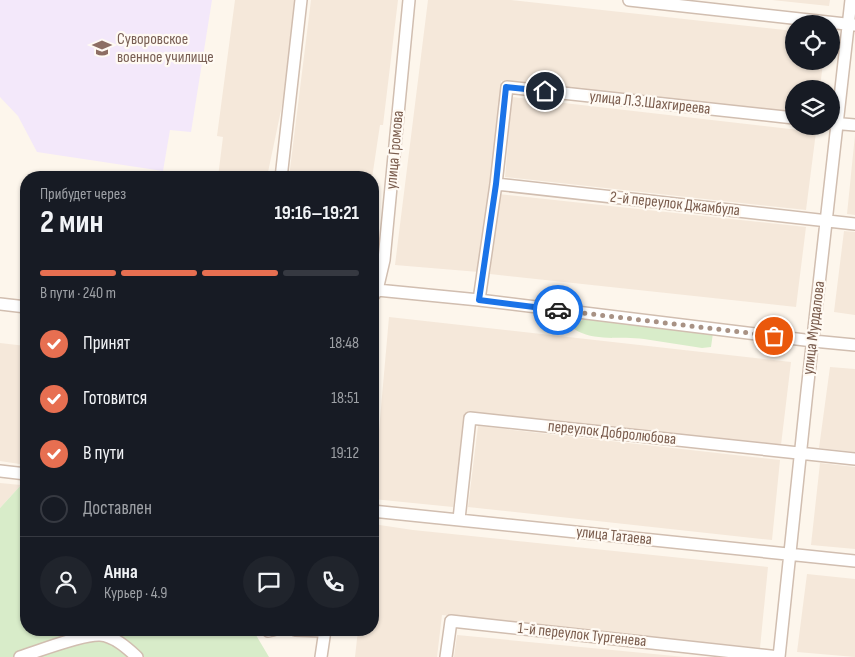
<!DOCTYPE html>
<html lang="ru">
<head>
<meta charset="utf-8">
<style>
  :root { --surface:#171b24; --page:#20242c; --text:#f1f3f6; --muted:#9ea1a6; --line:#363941; --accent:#e76f51 }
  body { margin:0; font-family:"Sofia Sans Condensed",sans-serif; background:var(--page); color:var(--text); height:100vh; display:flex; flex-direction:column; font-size:19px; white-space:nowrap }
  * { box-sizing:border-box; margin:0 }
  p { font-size:16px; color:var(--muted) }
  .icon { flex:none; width:28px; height:28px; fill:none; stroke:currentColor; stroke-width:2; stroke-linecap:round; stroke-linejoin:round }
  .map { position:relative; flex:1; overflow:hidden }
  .panel { position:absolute; left:20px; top:171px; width:359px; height:465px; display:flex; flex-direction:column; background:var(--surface); border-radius:20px; box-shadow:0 1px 4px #0004 }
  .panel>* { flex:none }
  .tools { position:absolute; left:785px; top:15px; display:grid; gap:10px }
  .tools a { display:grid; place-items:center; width:55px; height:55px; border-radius:50%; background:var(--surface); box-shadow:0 1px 4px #0004; font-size:25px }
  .pin { position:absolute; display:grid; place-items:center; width:42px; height:42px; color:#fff; margin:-21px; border:2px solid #fff; border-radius:50%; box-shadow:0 1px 5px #0007 }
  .courier { position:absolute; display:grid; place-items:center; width:50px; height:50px; margin:-25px; border:4px solid #1a73e8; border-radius:50%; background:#fff; color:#222; box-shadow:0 1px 6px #0007 }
  .summary em { font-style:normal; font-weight:700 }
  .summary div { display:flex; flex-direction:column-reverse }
  .summary { display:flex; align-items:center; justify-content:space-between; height:85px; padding:0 20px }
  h1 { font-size:32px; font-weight:700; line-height:38px }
  .bar { display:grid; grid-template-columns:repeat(4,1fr); gap:8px 5px; align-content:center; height:60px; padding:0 20px }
  .bar i { height:6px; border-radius:4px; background:var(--line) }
  .bar .on { background:var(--accent) }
  .bar p { grid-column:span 4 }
  .line { display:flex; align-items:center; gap:12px; padding:0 20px; border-top:1px solid var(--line) }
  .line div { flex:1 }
  .round { display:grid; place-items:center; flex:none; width:52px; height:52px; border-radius:26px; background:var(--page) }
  ol { padding:0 20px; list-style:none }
  li { display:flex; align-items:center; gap:15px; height:55px }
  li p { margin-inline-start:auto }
  li .icon { padding:5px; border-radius:50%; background:var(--accent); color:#fff; stroke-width:4 }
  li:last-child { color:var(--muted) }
  li i { width:28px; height:28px; border:2px solid var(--line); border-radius:50% }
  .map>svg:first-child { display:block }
</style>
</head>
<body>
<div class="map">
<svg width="855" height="657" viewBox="0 0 855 657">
  <rect width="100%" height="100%" fill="#fdf6ec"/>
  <path fill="#f5e8da" d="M235,0H295L284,96L267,177H218L223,137L217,136Z
    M311,0H398L383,125H380L372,178L289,177Z
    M428,0H511L794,31V61H823L820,89H794V113L501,81L493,182L479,272L395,265Z
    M772,0H830L829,6Z
    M512,97L816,132L806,210L505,177Z
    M855,135V215L847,214Z
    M498,194L806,227L796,307L490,274Z
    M844,231L855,232V315L834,312Z
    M389,317L791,362L781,445L465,413L453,507L373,499Z
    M0,343L26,346V465L0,461Z
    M830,367L855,369V452L819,448Z
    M478,426L780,460L772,540L468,507Z
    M820,463L855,467V549L811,545Z
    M0,483L21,485L0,508Z
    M373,524L413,530L768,567L760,648L442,615L437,657H355L358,630H372Z
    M807,574L855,579V657L797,652Z
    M457,635L685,657H454Z"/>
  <path fill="#f3e8fa" d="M0,0H212L191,132L170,130L163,171L37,152L18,116L0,97Z"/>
  <path fill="#d8ecc9" d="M588,318L713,333L711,347L702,348C683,345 663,342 644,339C621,336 594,342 574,329L575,323Z
    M21,485L26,486V630H253L269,657H0V508Z"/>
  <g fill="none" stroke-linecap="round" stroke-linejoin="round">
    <g stroke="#d1beb0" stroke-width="14">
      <path id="minor" d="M629,0L855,25
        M831,123L855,125
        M281,178L301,0
        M496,184L855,224
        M372,292L377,290L479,300L813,341L855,345
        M374,295L377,290L384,260L409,0
        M479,300L496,184L507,87L794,118
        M0,304L26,307
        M0,471L26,474
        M372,511L855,561
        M459,519L470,418L855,459
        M295,630L325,631
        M268,631L273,630
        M20,657C39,651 82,634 100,635C114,636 127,648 137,657
        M321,657L325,630
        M446,657L451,621L779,657
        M779,657L807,391L851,0"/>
    </g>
    <use href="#minor" stroke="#fff" stroke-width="11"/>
  </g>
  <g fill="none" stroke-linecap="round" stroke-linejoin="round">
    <path stroke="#a89285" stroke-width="5" stroke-dasharray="0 9" d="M558,310L774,336"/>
    <path stroke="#1a73e8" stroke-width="6" d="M545,91L506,87L496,184L479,300L558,310"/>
  </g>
  <defs>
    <g id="university-bare" transform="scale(1.5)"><path d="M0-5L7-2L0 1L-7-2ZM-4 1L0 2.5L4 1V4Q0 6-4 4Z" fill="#8d6e63" stroke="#fffaf3" stroke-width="2.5" paint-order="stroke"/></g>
  </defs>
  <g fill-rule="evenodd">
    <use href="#university-bare" x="102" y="48"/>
  </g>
  <g text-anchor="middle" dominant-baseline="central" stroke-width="4.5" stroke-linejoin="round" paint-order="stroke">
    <g font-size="16" fill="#785e54" stroke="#fffaf3" text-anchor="start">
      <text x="117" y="39">Суворовское<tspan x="117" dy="18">военное училище</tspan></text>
    </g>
    <g font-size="16" fill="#7a5c4d" stroke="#fffaf3">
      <text transform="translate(650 103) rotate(6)">улица Л.З.Шахгиреева</text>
      <text transform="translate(395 150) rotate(-85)">улица Громова</text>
      <text transform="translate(675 204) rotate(6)">2-й переулок Джамбула</text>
      <text transform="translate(814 328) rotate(-83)">улица Мурдалова</text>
      <text transform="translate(612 433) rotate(6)">переулок Добролюбова</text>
      <text transform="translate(614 536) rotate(6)">улица Татаева</text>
      <text transform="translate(582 635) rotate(6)">1-й переулок Тургенева</text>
    </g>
  </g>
</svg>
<div class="tools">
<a><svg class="icon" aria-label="locate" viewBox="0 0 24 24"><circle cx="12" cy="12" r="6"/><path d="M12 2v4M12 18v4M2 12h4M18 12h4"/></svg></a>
<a><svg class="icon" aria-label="layers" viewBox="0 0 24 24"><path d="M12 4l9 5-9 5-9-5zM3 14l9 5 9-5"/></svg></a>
</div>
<div class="pin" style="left:774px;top:336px;background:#ea580c"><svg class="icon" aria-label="bag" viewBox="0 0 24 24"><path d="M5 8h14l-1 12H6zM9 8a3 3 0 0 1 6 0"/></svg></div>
<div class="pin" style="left:545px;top:91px;background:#1f2937"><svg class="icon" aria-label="home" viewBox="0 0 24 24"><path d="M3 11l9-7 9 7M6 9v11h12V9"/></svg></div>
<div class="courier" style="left:558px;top:310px"><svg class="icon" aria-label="car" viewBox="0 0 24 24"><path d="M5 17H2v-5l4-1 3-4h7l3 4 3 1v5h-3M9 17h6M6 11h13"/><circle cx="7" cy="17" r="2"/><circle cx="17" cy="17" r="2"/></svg></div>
<section class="panel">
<div class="summary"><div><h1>2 мин</h1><p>Прибудет через</p></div><em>19:16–19:21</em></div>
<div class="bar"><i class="on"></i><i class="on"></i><i class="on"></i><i></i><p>В пути · 240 m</p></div>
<ol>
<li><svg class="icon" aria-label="check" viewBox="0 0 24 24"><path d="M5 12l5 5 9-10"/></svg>Принят<p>18:48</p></li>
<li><svg class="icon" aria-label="check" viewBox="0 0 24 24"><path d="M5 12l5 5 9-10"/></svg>Готовится<p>18:51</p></li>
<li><svg class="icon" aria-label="check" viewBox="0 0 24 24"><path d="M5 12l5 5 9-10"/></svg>В пути<p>19:12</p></li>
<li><i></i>Доставлен</li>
</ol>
<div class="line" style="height:90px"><a class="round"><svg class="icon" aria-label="person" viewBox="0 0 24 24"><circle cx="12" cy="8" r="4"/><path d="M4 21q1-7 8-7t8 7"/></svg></a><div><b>Анна</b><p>Курьер · 4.9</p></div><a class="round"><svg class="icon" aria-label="chat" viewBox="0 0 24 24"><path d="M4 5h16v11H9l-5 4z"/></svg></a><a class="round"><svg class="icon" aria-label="phone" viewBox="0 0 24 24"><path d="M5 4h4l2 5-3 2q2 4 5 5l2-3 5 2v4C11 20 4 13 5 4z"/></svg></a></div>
</section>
</div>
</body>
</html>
